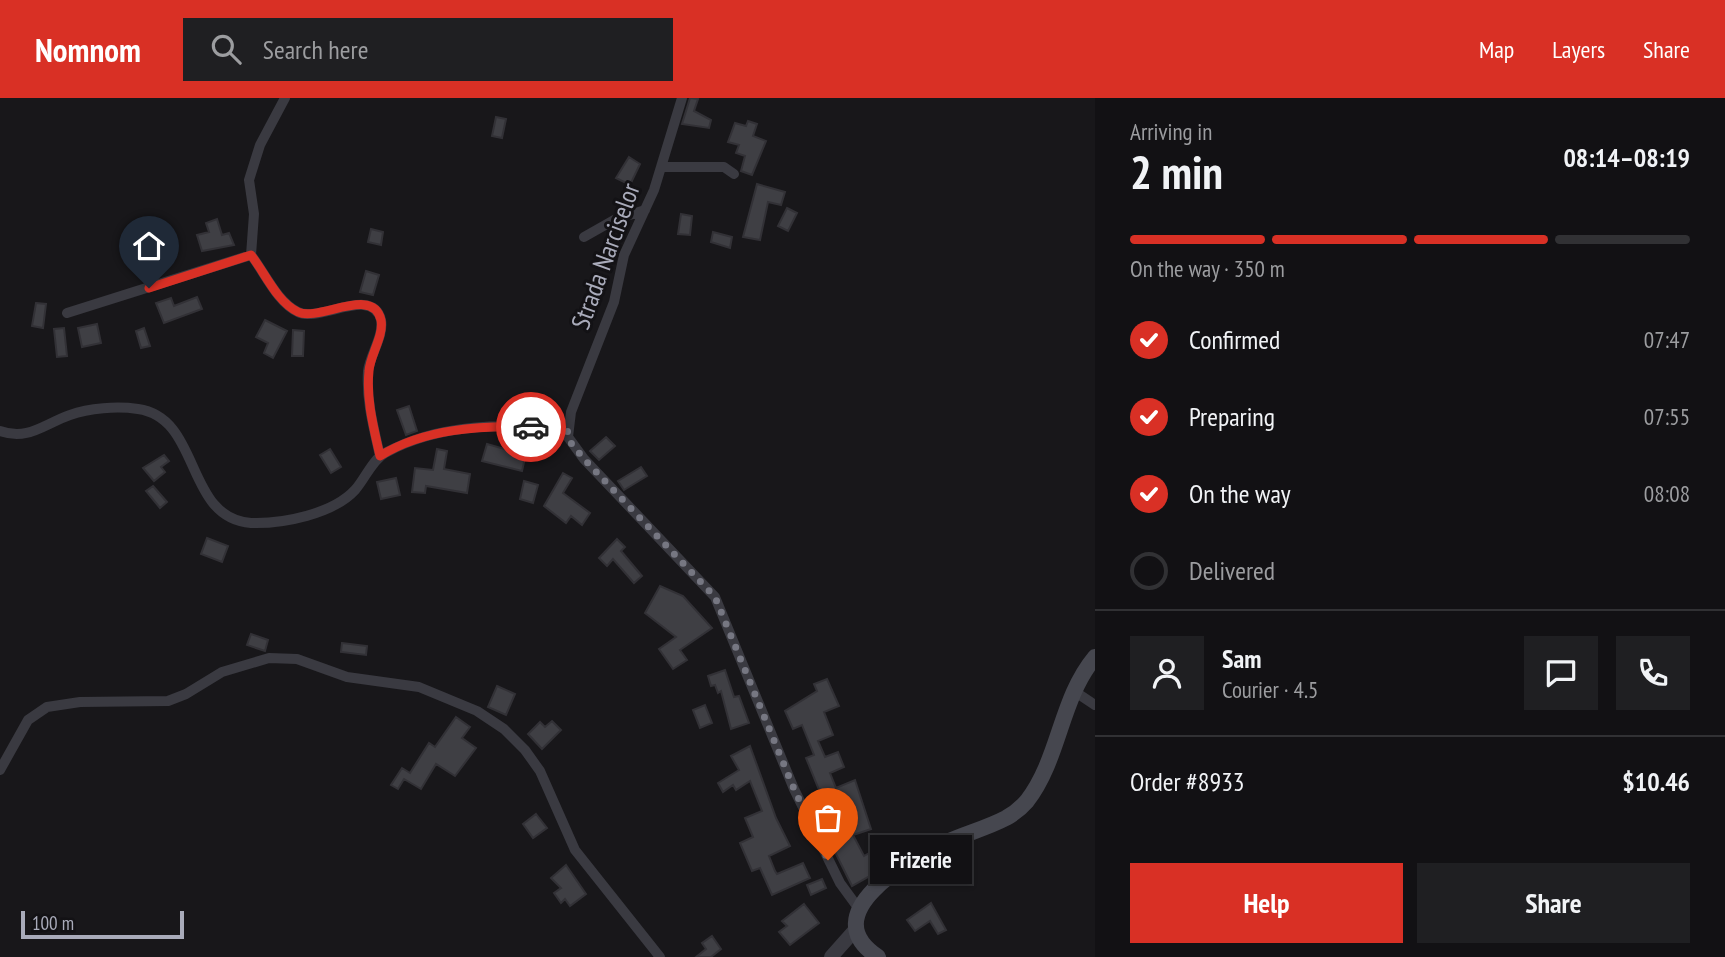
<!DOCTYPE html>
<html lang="en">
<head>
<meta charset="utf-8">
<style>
  :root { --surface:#121114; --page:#1f1f22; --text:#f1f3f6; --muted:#9c9da0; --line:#313134; --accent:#d93025 }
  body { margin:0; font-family:"PT Sans Narrow",sans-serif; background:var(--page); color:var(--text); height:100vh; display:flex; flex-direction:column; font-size:26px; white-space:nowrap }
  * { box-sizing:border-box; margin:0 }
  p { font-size:23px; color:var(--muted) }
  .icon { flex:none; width:38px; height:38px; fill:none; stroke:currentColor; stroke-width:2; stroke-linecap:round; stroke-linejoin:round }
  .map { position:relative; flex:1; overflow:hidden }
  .sheet { display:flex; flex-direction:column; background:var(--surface); width:630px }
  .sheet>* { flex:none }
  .scale { position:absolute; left:21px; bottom:18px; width:163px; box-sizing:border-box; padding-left:7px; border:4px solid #a9abba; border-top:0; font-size:19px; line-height:24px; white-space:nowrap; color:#a9abba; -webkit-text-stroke:5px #131215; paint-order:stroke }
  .pin { position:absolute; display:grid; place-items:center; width:60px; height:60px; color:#fff; margin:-72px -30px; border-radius:50% 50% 50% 0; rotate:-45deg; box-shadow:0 0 7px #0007 }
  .pin .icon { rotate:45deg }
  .courier { position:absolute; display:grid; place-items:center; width:70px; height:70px; margin:-35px; border:5px solid #d93025; border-radius:50%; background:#fff; color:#222; box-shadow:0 2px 9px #0007 }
  .bubble { position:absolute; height:49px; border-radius:0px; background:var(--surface); box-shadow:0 2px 5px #0004,0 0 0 2px var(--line); font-size:23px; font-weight:600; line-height:49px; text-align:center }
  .summary em { font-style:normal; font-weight:600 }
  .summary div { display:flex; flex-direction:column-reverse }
  .summary { display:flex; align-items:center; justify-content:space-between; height:119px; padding:0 35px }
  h1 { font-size:46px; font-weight:600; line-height:52px }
  .bar { display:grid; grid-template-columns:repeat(4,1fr); gap:10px 7px; align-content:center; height:84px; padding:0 35px }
  .bar i { height:9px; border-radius:5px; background:var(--line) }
  .bar .active { background:var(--accent) }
  .bar p { grid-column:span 4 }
  .line { display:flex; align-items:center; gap:18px; padding:0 35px; border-top:2px solid var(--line) }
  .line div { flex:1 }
  .round { display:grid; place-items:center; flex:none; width:74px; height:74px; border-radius:0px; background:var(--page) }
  ol { padding:0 35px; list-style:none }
  li { display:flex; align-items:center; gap:21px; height:77px }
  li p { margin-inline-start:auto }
  li .icon { padding:7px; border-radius:50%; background:var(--accent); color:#fff; stroke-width:4 }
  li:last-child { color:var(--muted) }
  li i { width:38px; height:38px; border:4px solid var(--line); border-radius:50% }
  .action { display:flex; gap:14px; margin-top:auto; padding:14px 35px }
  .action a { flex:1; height:80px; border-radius:0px; background:var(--accent); color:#fff; font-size:28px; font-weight:600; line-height:80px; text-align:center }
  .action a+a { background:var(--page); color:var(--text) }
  header { display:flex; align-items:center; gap:42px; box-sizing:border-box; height:98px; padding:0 35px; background:var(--accent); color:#fff }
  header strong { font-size:33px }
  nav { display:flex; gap:38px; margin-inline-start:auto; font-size:24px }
  .search { width:490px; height:63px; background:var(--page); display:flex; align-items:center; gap:18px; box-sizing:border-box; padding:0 24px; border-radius:0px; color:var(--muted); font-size:26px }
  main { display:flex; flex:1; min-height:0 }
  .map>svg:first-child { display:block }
</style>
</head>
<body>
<header>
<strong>Nomnom</strong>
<div class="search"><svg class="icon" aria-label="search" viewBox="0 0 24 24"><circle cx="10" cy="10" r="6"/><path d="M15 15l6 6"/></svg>Search here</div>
<nav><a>Map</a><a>Layers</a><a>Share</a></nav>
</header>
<main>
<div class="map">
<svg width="1095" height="859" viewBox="0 0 1095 859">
  <rect width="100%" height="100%" fill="#18171a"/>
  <path fill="#3f3f44" stroke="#323136" stroke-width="2" d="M690,0L698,1L694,13L711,22L709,30L682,26Z
    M496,19L506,21L502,40L492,38Z
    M748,23L757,26L753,38L766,43L752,77L741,73L745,58L736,55L739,47L728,44L735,25L746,28Z
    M629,59L640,66L630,87L616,80Z
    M757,86L785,94L781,107L768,104L760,142L743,139Z
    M787,110L797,115L788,133L778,128Z
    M681,116L692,118L690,137L678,136Z
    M217,121L222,137L229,135L234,147L202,153L197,137L209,134L206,125Z
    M371,131L383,134L381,147L368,144Z
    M713,134L732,139L730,150L711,144Z
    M366,173L379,177L373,197L360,194Z
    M197,199L202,211L164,225L156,205L171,200L174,208Z
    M36,205L46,206L43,230L32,228Z
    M265,222L287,233L273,260L264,255L268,245L256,239Z
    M97,226L101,245L82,249L78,230Z
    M64,230L67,258L57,259L54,231Z
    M144,230L150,248L141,250L136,233Z
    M293,232L304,233L303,258H292Z
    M409,308L417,333L406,337L397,312Z
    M606,339L615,348L599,362L590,353Z
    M487,346L515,354L517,348L527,351L522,373L482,363Z
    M330,351L341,369L331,375L320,357Z
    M437,351L447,353L444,371L470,376L467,395L426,388L425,395L412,394L415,370L433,372Z
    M164,357L169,363L161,369L165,374L154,383L143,370Z
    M641,369L647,378L624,392L618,383Z
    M563,375L572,380L563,395L590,415L582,427L571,418L566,425L544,408Z
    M396,380L400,397L381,401L377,384Z
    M524,383L538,387L533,405L520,401Z
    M153,388L167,404L160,410L146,393Z
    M207,440L228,448L222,464L201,456Z
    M617,441L625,449L621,453L642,478L634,485L613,461L607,468L599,460Z
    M660,488L683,498L712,530L680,552L687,562L673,571L659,551L676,539L645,515Z
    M251,536L268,542L265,553L247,547Z
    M342,545L367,548L366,557L341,554Z
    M725,572L734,599L739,598L749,625L731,631L721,593L718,595L715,587L711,588L708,578Z
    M827,581L839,608L824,614L833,637L818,643L825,659L838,654L844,669L830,675L836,690L855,682L871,731L853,737L864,758L873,753L882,771L852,788L826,736L835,731L806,660L814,657L802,627L793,631L785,613L817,593L814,586Z
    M497,588L515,596L506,617L488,609Z
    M705,607L712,625L700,630L693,612Z
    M456,619L470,629L462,640L476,650L455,678L436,666L421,691L404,681L398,691L391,687L402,670L410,675L429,645L435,649Z
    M552,623L561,632L542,651L528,636L540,624L545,629Z
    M750,648L776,720L790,748L769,758L775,773L777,776L803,765L810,780L772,797L760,770L752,773L740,745L753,739L745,720L762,713L750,683L736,692L733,687L723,694L718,685L739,672L731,658Z
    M536,716L547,730L533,740L523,726Z
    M566,767L586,796L570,808L565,801L561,805L554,795L561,790L551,780Z
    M822,781L826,790L811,797L807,787Z
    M931,805L946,832L938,836L930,823L915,833L907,822Z
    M804,806L819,825L790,847L779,834L787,828L782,823Z
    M712,838L721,851L711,859H696L706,851L702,845Z"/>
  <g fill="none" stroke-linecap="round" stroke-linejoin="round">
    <path stroke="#3a3a41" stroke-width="10" d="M682,0L654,92L624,157L614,204L571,314L568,339L584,361L715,499L794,691L840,785L859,811
      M661,69H724L734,76
      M584,139L614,122L645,112
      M251,157L254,116L249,82L260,47L285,0
      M67,215L251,157C265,175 277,204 298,214C319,225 373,187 381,222C384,238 370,257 368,273C366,302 374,331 380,358
      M0,333C28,343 44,326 70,317C89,310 117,308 138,311C202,320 184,420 251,425C283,426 333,416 355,392C365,381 372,362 385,355C440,325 506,325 567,332
      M1074,593L1095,607
      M0,672L28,622L47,609L80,604L168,603L186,596L222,574L269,560L297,561L347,579L419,589L477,613L504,631L525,652L540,673L575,752L660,859"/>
    <path stroke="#3a3a41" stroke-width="14" d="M831,859L855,832"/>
    <path stroke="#46474f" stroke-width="16" d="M878,859C813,816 908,762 947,744C967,735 987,730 1006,720C1015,715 1021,710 1027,703C1060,660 1060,601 1095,559"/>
  </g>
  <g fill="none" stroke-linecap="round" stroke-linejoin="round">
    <path stroke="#767782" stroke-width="7" stroke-dasharray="0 12.6" d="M531,329L567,332L571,345L584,361L715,499L794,691L828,762"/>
    <path stroke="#d93025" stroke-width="9" d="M149,190L251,157C265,175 277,204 298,214C319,224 373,187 381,222C384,238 370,257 369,273C366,302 374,331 380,358C425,330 480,328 531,329"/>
  </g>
  <g text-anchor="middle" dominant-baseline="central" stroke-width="6" stroke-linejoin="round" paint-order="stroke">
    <g font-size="26" fill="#a9abba" stroke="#131215">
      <text transform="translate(605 158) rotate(-70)">Strada Narciselor</text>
    </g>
  </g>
</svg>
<div class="scale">100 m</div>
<div class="pin" style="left:828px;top:762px;background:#ea580c"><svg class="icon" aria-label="bag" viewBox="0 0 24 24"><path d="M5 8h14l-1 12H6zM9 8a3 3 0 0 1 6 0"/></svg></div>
<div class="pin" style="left:149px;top:190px;background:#1f2937"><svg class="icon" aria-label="home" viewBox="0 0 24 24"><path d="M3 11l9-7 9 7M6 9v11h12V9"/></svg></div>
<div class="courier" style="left:531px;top:329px"><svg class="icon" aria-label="car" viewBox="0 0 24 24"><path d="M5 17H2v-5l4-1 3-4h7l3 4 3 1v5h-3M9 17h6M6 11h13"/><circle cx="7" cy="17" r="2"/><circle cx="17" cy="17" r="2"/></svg></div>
<div class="bubble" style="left:870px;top:737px;width:102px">Frizerie</div>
</div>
<section class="sheet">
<div class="summary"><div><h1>2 min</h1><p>Arriving in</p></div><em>08:14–08:19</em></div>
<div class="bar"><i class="active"></i><i class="active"></i><i class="active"></i><i></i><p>On the way · 350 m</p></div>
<ol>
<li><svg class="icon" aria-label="check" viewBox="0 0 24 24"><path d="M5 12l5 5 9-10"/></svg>Confirmed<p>07:47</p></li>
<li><svg class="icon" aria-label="check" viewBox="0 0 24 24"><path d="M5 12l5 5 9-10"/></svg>Preparing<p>07:55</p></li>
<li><svg class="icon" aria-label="check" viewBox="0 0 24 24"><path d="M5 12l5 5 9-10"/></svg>On the way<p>08:08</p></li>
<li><i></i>Delivered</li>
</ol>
<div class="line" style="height:126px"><a class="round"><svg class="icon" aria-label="person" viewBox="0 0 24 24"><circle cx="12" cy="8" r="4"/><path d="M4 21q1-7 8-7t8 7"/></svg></a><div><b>Sam</b><p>Courier · 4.5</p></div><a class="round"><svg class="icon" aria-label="chat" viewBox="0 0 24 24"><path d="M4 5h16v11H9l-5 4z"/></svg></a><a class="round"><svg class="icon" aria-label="phone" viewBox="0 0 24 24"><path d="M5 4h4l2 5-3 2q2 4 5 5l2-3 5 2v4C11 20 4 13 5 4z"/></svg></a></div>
<div class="line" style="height:91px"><div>Order #8933</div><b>$10.46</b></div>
<div class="action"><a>Help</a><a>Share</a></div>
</section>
</main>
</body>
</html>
